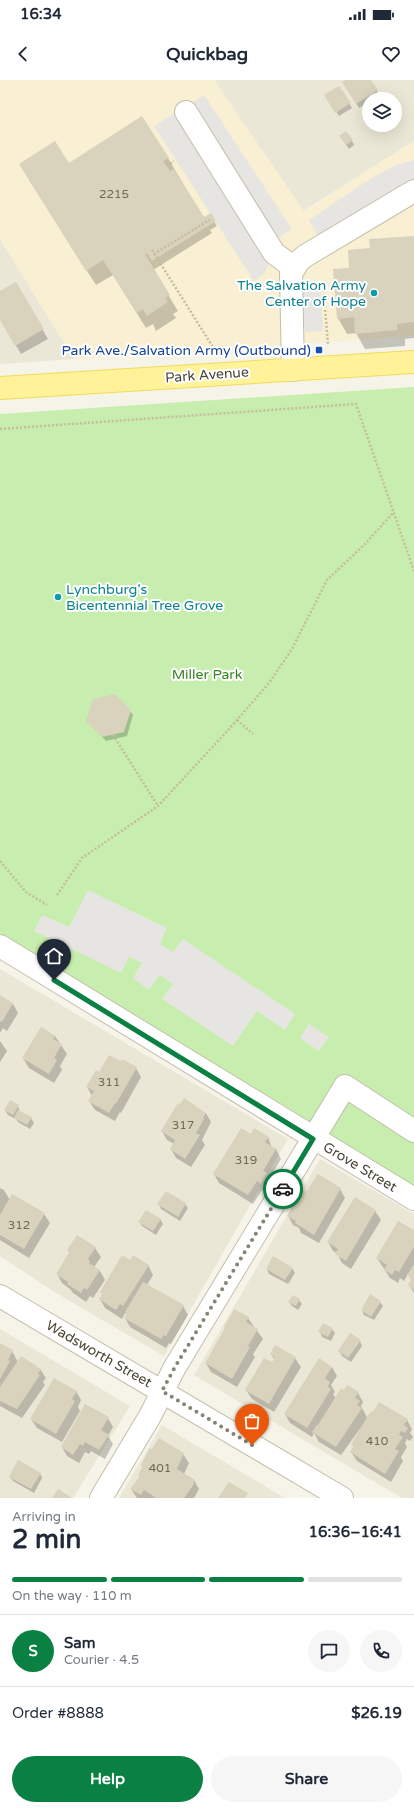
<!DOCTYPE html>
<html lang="en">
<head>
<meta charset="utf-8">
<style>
  :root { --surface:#fff; --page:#f6f6f7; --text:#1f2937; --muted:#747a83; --line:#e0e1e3; --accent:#0b8043 }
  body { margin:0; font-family:"Varela Round",sans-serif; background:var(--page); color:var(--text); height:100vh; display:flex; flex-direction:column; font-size:15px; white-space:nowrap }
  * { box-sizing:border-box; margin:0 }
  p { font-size:13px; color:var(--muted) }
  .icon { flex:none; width:22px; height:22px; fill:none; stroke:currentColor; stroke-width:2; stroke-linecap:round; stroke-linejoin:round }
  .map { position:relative; height:1418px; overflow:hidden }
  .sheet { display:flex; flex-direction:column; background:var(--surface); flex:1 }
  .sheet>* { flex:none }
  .tools { position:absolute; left:362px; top:12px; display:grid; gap:8px }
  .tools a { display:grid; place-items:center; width:40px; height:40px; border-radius:50%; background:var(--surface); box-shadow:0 4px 16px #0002; font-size:20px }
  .pin { position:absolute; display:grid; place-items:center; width:34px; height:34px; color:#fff; margin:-41px -17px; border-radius:50% 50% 50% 0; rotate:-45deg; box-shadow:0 0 4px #0007 }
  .pin .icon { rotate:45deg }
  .courier { position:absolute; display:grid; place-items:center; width:40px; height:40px; margin:-20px; border:3px solid #0b8043; border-radius:50%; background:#fff; color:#222; box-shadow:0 1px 5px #0007 }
  .headline em { font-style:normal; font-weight:700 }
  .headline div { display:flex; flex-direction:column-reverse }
  .headline { display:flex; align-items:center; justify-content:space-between; height:68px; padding:0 12px }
  h1 { font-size:26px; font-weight:700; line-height:30px }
  .bar { display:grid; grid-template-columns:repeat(4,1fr); gap:6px 4px; align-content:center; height:48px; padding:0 12px }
  .bar i { height:5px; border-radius:3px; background:var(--line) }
  .bar .current { background:var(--accent) }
  .bar p { grid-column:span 4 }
  .line { display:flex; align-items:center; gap:10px; padding:0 12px; border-top:1px solid var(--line) }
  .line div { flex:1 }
  .round { display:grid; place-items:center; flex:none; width:42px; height:42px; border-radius:21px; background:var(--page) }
  .action { display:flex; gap:8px; margin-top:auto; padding:8px 12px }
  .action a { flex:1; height:46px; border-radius:24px; background:var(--accent); color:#fff; font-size:16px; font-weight:700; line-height:46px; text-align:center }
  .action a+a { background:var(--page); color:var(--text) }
  .status { display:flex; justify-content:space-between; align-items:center; height:28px; padding:0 20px; background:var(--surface); direction:ltr }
  .status svg { height:11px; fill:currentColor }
  header { display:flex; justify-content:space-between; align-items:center; height:52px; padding:0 12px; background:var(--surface); font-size:18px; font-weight:700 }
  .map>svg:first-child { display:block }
</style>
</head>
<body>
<div class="status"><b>16:34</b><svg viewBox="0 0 49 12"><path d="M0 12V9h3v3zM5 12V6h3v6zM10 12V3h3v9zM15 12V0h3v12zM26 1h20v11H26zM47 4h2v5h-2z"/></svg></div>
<header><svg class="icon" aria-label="back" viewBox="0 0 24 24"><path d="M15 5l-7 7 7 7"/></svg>Quickbag<svg class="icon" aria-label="heart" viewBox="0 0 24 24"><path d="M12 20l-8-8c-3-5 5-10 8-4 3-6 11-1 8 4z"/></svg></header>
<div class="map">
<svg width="414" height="1418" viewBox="0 0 414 1418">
  <rect width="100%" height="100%" fill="#f6f4e9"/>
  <path fill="#eae7d6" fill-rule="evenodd" d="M214,0H414V61L303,131ZM369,19H395V45H369Z
    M0,159L74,279L0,284Z
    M0,889L288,1059L164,1276L56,1213L0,1176Z
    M320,1079L414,1134V1418H402L194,1295Z
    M0,1249L130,1326L73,1418H0Z
    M162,1345L285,1418H119Z"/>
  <path fill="#f9efd2" d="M0,0H214L304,131L414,61V256L74,279L0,159Z"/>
  <path fill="#c7eeae" d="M414,307V1107L21,872L0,854V334Z"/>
  <path fill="#e7e5e1" d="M204,15L292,149L279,157L265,193L254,201L154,46Z
    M414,80V99L410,100L318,156L309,140L370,99L396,85Z
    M321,210L323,251L305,252L302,211Z
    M88,810L167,848L160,864L173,872L183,859L295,934L285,950L257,931L233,966L162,919L173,904L160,895L149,910L133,898L142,883L129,877L121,893L34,851L42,835L69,847Z
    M309,944L329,957L319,971L300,958Z"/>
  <path fill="#0003" d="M347,0H370L379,15L373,19H369V22L359,28L344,2Z
    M339,7L352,28L339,36L326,16Z
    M340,56L352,61L354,65L349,69Z
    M168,78L204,139L210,135L217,146L210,150L212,153L153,190L178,231L173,234L176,238L156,251L153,244L146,248L113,195L96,205L29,100L68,84Z
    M414,157V258L405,259V266L365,269L356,253L347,254L338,238L351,189L371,169Z
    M16,203L48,259L21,274L0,238V212Z
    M130,631L133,635L127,656L106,661L87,641Z
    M0,917L13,924L18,933L7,951L3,948L0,953Z
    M55,956L67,974L60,986L62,990L54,1003L29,988L23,978Z
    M0,961L7,971L0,982Z
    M136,988L141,997L121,1033L120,1032L115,1041L95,1030L89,1021L92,1016L87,1007L99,993Z
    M18,1026L20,1032L31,1038L34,1043L30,1049L18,1042L16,1039L8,1035L5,1030Z
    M206,1033L211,1042L202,1060L205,1065L191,1087L176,1078L171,1069L174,1064L167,1060L162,1051Z
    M268,1057L272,1068L276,1069L281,1079L269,1099L271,1103L266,1112L262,1110L253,1124L219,1103L214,1094Z
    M0,1108L4,1110L10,1120L44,1134L50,1143L29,1178L0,1160Z
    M340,1109L345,1118L319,1163L301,1153L299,1148L293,1145L288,1136L306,1113Z
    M159,1124H185L188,1128L180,1141L161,1129Z
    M375,1131L381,1140L351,1189L342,1183L337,1173L333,1171L328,1162Z
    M160,1139L163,1144L156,1155L142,1146L140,1142Z
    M414,1152V1213L409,1205L412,1200L408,1194L404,1201L400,1198L398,1203L390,1198L377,1178Z
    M95,1168L101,1177L94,1187L100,1191L105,1200L93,1218L90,1216L86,1222L73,1213L70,1209L62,1203L57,1194L70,1173L68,1170Z
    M131,1181L148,1185L153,1195L147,1205L183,1226L188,1235L171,1264L169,1263L166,1268L130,1247L125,1238L127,1234L125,1233L122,1239L105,1228L100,1219Z
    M292,1188L295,1193L288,1204L269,1194L267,1189Z
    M299,1220L302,1224L298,1230L292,1226L289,1222Z
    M380,1222L383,1226L374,1240L364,1235L362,1230Z
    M248,1238L263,1259L253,1274L255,1277L237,1307L211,1292L206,1283Z
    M332,1249L335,1253L331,1261L322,1257L320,1252Z
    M360,1261L362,1266L351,1282L342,1276L339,1271Z
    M0,1264L12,1271L18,1282L40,1289L46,1298L43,1302L45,1305L22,1338L0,1326Z
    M271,1274L295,1278L301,1287L274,1332L252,1319L246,1310L273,1284L275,1280Z
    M332,1287L337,1296L331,1305L335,1312L333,1314L336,1319L358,1313L363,1322L361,1326L368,1339L407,1340L412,1349L410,1353L413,1357L410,1361L407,1359L405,1363L407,1367L401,1377L403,1381L391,1402L357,1381L351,1372L354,1367L352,1364L363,1347L362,1346L341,1375L319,1362L314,1353L312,1357L290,1343L285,1334Z
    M76,1311L81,1320L78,1327L80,1331L62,1362L37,1348L31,1339Z
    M108,1338L113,1347L108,1356L113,1364L105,1379L91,1371L89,1374L85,1372L79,1383L67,1376L62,1367Z
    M153,1371L183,1374L189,1383L184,1394L194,1400L199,1409L194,1418H184L194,1403H191L182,1418H137L131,1409L140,1397L139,1395L143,1388L142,1385Z
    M40,1393L42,1398L34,1413L13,1401L10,1397Z"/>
  <path fill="#d9d2bd" d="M345,0H371L378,10L356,24L342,2Z
    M339,6L351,23L335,33L324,15Z
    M142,36L169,78L163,81L170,91L174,89L204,137L211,133L216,141L152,181L147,173L145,174L170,215L165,218L168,222L147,236L143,229L137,233L103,180L86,191L19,84L55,61L69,83Z
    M346,51L353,60L346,65L339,56Z
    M414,156V242L397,244V250L355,254L354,237L337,239L333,189L349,188L348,170L370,168L369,159Z
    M16,202L44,249L15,266L0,240V211Z
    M115,614L131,630L124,652L102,657L86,641L93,619Z
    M0,915L13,923L2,942L0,941Z
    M41,947L56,956L53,959L62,964L54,978L57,980L49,994L22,978Z
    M109,975L121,981L122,979L137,987L116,1024L115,1023L109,1033L88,1021L94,1011L86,1007L96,990L99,992Z
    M184,1018L206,1033L203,1038L204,1039L196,1053L200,1055L185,1079L170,1069L175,1060L161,1051L178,1023L180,1024Z
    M10,1020L19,1025L13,1035L4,1030Z
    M18,1030L32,1037L27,1045L14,1038Z
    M241,1048L251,1054L254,1048L269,1057L265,1062L276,1069L263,1091L267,1093L261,1104L257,1101L248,1115L213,1094Z
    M318,1094L341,1108L314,1155L295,1143L296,1141L287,1136L302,1110L306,1112Z
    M166,1111L186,1123L178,1137L157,1124Z
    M12,1114L45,1133L24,1169L0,1155V1135Z
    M355,1117L376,1130L346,1181L335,1174L338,1169L327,1162Z
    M146,1130L161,1139L153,1151L138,1142Z
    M398,1141L414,1150V1167L399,1192L395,1190L392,1195L384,1189L387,1185L376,1178Z
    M77,1155L96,1167L88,1179L90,1181L89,1183L100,1190L87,1210L84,1208L81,1213L67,1204L68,1202L56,1194L70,1171L67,1170Z
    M122,1175L130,1180L133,1175L149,1185L123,1226L120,1224L116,1230L99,1219L102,1214L100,1212Z
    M273,1176L293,1188L285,1200L266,1189Z
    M414,1184V1210L408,1205L412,1198L407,1195Z
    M143,1202L184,1225L166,1256L164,1255L161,1259L124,1238L127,1233L125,1232Z
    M370,1214L381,1221L371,1237L361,1230Z
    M293,1215L300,1219L296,1226L288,1222Z
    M234,1229L249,1237L246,1242L258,1249L248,1266L250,1267L232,1299L205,1283L225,1248L224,1247Z
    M323,1243L333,1248L328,1257L318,1252Z
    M350,1253L361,1260L348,1278L338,1271Z
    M0,1263L13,1270L8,1280L10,1281L0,1299Z
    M275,1265L296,1277L269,1324L245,1310L264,1278L272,1282L275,1277L270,1274Z
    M21,1276L41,1289L38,1294L40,1295L17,1329L0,1321V1307Z
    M319,1278L332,1287L325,1298L330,1302L328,1307L331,1309L307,1348L284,1334Z
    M54,1298L77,1311L72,1319L75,1321L56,1354L30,1339Z
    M347,1305L359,1312L355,1318L360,1321L357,1325L362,1328L336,1367L312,1352L317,1345H318L341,1308L344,1310Z
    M379,1322L408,1339L404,1345L408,1348L405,1353L401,1351L399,1355L403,1357L395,1369L399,1371L385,1394L350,1372L354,1366L351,1364L371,1331L373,1332Z
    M85,1324L109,1337L101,1350L109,1355L99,1370L85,1362L83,1366L80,1364L73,1375L61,1367Z
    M159,1358L184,1373L177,1389L195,1400L184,1418H156L144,1410L141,1415L130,1409L140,1396L138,1395L143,1386L141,1385L150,1368L152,1369Z
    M18,1380L41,1393L31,1409L9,1397Z
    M229,1402L248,1413L245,1418H218Z
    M58,1409L72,1418H52Z"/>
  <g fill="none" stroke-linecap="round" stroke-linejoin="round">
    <g stroke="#c3beaa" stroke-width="24">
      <path id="minor" d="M186,32L274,173L294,188
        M293,290L291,194L298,182L305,176L414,111
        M0,866L414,1119
        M0,1216L342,1418
        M101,1418L150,1336L175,1287L345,1006L414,1051"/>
    </g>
    <g stroke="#f1db5c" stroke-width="24">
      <path id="major" d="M0,308L414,282"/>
    </g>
    <path stroke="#c6bd9a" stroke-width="2.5" stroke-dasharray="2 2" stroke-linecap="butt" d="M167,86L174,81
      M152,170L216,272
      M154,174L211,139
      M313,205L323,204L328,264
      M400,259L407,249H414
      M0,349L356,324L414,491
      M237,640L253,654
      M113,655L158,726
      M0,781L26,812L47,825
      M57,815L82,778L158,726L230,648L269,603L292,569L327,500L362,467L394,432"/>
    <use href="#minor" stroke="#fff" stroke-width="22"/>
    <use href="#major" stroke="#fff299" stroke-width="22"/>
  </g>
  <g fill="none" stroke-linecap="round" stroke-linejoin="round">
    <path stroke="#878375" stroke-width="4" stroke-dasharray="0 7.2" d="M252,1365L162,1311L175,1287L283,1109"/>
    <path stroke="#0b8043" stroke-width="5" d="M54,900L313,1059L283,1109"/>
  </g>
  <g fill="#0f9aa8" stroke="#fff" stroke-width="1.5">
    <circle cx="374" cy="213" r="4"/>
    <circle cx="58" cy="517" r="4"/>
  </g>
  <rect fill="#1a4fb4" stroke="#fff" stroke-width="1.5" x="315" y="266" width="8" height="8" rx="2"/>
  <g text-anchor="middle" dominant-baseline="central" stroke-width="4" stroke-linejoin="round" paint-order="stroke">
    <g font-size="12" fill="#6e6958">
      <text x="114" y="114">2215</text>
      <text x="109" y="1002">311</text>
      <text x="183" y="1045">317</text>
      <text x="246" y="1080">319</text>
      <text x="19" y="1145">312</text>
      <text x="377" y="1361">410</text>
      <text x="160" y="1388">401</text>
    </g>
    <g font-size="14" fill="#0d838f" stroke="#fff" text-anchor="end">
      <text x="366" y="205">The Salvation Army<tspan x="366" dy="16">Center of Hope</tspan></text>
      <text x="66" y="509" text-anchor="start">Lynchburg's<tspan x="66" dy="16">Bicentennial Tree Grove</tspan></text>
    </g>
    <g font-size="14" fill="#164399" stroke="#fff" text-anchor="end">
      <text x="311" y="270">Park Ave./Salvation Army (Outbound)</text>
    </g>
    <g font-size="14" fill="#4b4636" stroke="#fff">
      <text transform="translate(207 295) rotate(-4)">Park Avenue</text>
      <text transform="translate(360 1087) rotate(31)">Grove Street</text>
      <text transform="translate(99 1274) rotate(30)">Wadsworth Street</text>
    </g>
    <g font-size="14" fill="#388422" stroke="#fff">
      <text x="207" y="594">Miller Park</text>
    </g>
  </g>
</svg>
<div class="tools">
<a><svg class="icon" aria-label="layers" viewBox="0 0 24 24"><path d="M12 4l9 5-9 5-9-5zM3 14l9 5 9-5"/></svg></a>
</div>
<div class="pin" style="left:252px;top:1365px;background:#ea580c"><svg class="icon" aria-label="bag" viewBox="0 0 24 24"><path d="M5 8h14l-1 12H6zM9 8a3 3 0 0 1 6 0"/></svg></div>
<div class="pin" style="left:54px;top:900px;background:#1f2937"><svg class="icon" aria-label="home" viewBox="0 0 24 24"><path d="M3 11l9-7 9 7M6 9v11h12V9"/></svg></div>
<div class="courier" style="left:283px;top:1109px"><svg class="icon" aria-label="car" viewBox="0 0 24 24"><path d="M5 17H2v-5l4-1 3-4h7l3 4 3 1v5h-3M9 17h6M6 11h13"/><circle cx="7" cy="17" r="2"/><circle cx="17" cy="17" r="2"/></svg></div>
</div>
<section class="sheet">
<div class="headline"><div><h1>2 min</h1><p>Arriving in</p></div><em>16:36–16:41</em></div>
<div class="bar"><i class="current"></i><i class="current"></i><i class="current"></i><i></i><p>On the way · 110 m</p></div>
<div class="line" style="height:72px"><b class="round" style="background:var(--accent);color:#fff">S</b><div><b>Sam</b><p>Courier · 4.5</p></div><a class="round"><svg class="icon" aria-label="chat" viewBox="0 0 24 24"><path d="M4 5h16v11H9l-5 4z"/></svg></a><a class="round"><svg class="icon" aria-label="phone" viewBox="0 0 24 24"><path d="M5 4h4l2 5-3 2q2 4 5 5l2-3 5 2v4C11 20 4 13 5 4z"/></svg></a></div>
<div class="line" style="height:52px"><div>Order #8888</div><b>$26.19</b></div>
<div class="action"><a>Help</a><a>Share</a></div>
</section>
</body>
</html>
